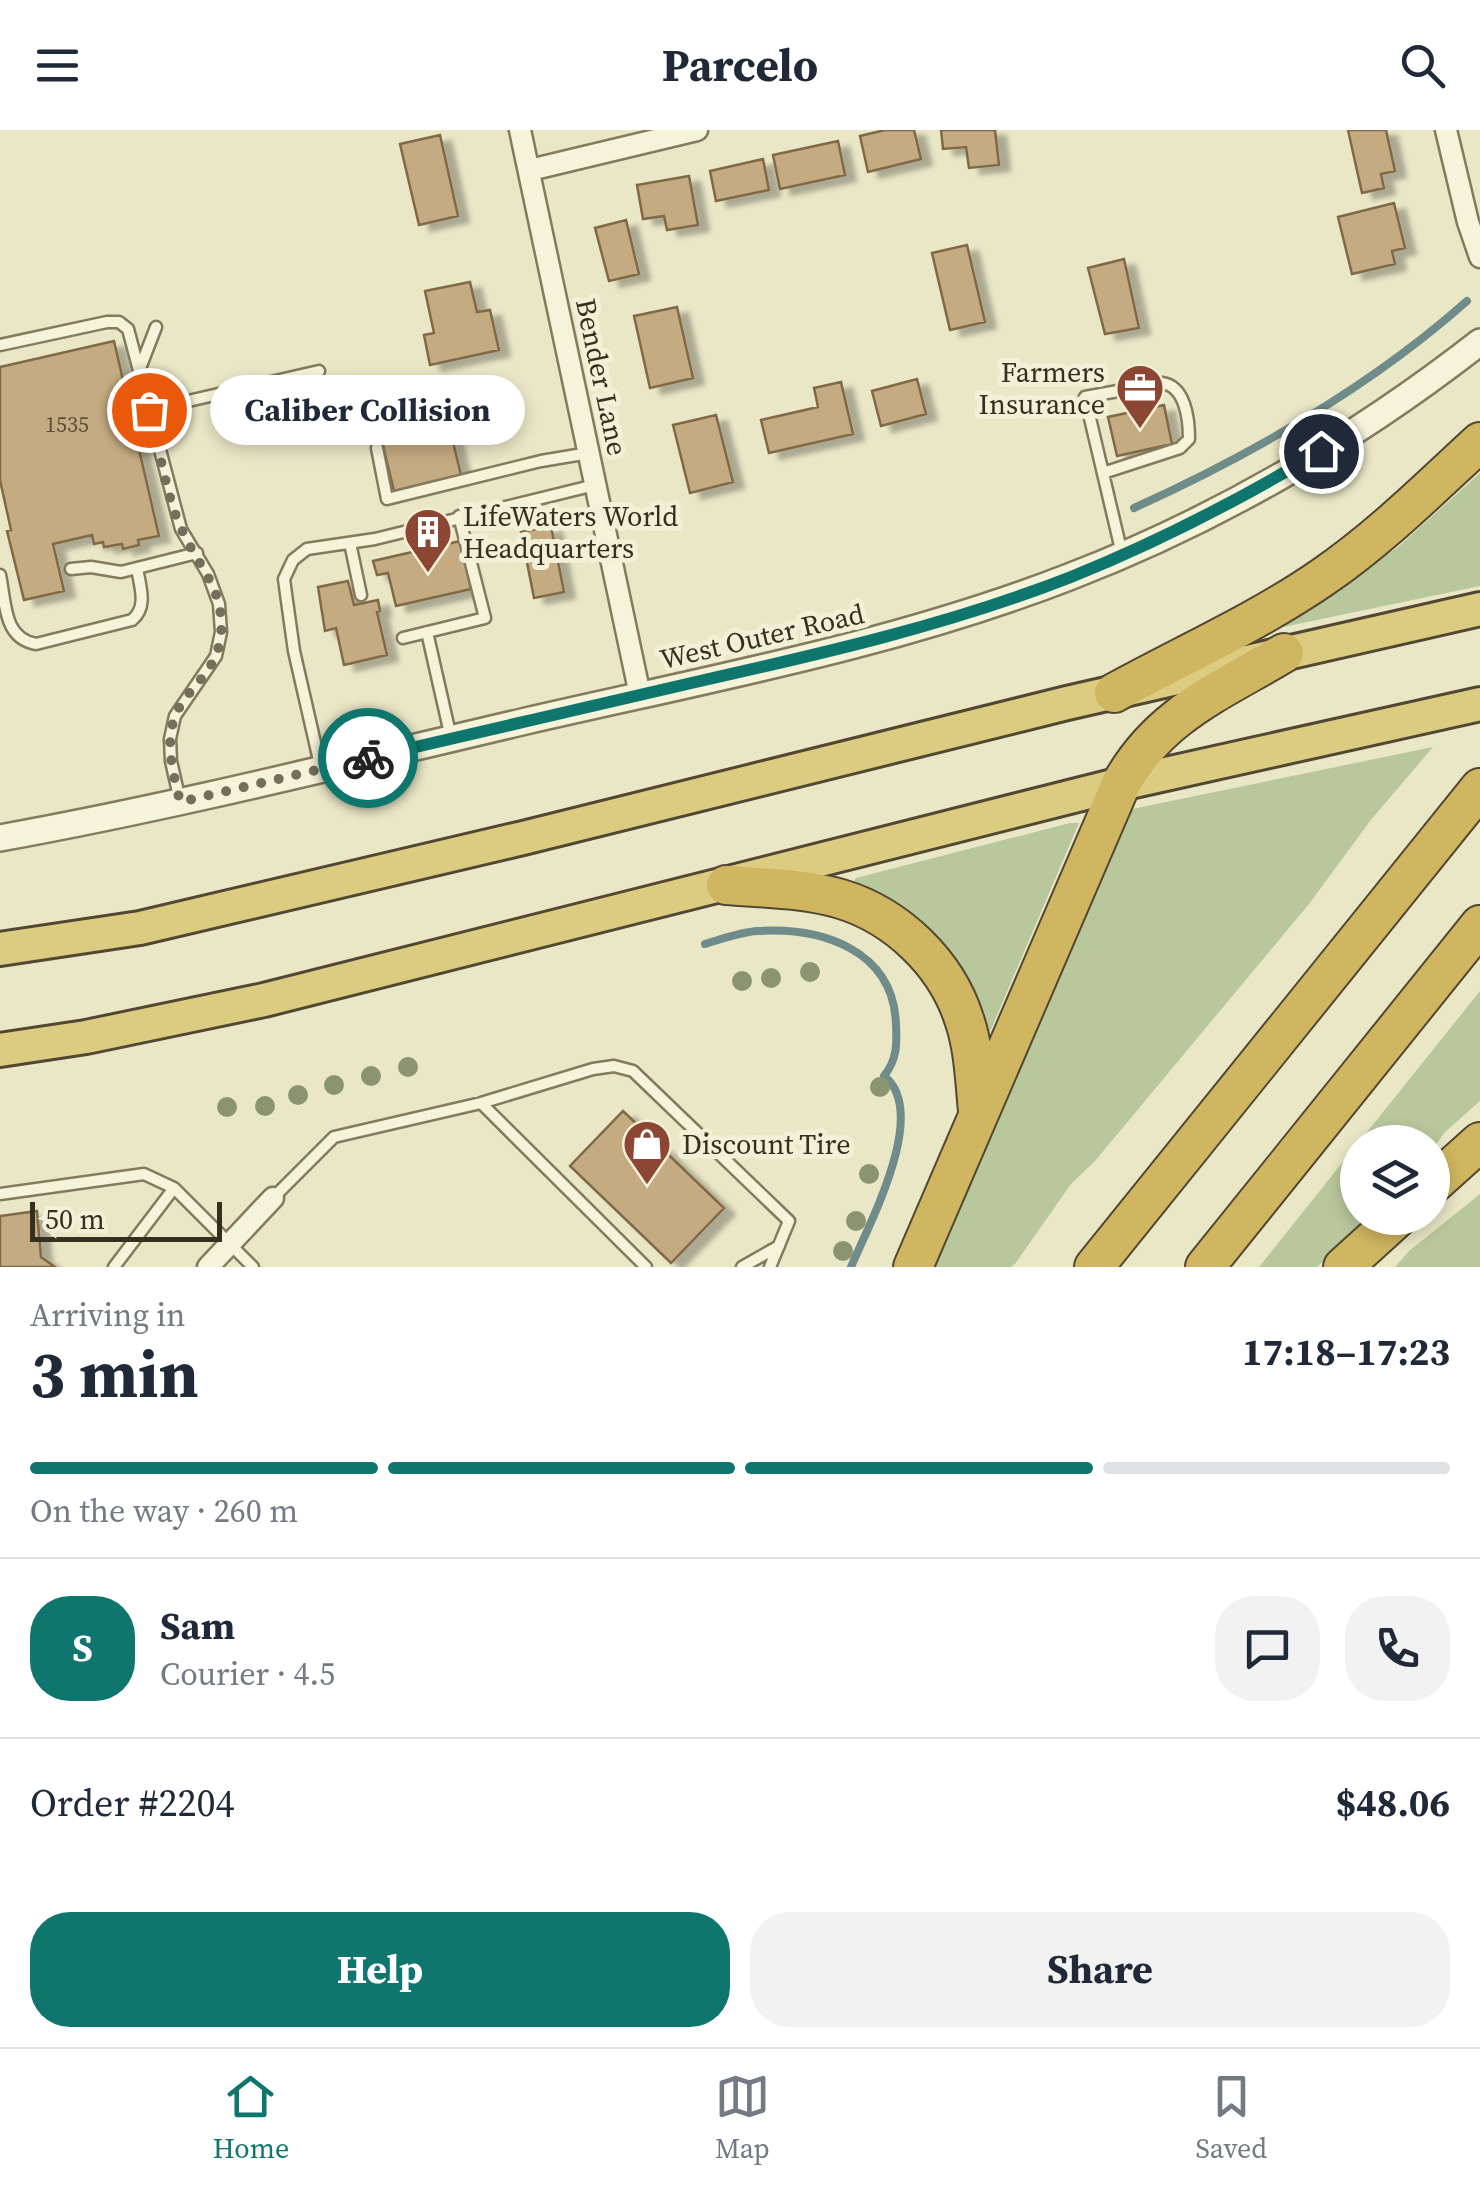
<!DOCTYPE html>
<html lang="en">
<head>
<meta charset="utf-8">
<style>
  :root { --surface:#fff; --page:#f2f2f3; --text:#1f2937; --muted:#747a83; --line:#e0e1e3; --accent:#0f766e }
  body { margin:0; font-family:"Source Serif 4",serif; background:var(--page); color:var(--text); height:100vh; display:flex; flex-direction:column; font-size:38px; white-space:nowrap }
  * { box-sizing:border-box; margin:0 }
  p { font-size:32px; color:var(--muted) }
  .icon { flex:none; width:55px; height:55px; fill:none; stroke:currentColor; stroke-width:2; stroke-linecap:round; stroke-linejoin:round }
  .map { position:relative; height:1137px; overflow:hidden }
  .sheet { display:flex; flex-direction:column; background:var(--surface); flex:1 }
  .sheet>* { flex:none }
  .controls { position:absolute; left:1340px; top:995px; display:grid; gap:20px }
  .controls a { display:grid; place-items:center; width:110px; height:110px; border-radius:50%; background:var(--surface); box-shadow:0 5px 15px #0003; font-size:50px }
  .scale { position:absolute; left:30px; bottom:25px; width:192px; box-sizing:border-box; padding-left:10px; border:5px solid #352f20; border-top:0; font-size:28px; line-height:35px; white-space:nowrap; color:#352f20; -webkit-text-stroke:8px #f2f0d6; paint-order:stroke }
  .pin { position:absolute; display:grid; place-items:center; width:85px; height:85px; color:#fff; margin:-42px; border:5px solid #fff; border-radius:50%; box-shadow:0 2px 10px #0007 }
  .courier { position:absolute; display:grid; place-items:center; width:100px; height:100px; margin:-50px; border:8px solid #0f766e; border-radius:50%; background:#fff; color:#222; box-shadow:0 2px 12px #0007 }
  .bubble { position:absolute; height:70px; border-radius:35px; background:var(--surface); box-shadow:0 5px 15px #0003; font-size:32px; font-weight:700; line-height:70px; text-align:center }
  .summary em { font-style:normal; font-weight:700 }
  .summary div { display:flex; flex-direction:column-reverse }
  .summary { display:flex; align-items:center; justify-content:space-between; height:170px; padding:0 30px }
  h1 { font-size:65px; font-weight:700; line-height:75px }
  .bar { display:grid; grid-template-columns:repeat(4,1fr); gap:15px 10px; align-content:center; height:120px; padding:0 30px }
  .bar i { height:12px; border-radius:8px; background:var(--line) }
  .bar .active { background:var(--accent) }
  .bar p { grid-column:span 4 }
  .line { display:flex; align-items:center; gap:25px; padding:0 30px; border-top:2px solid var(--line) }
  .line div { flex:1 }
  .round { display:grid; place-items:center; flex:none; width:105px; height:105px; border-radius:40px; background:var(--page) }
  .button { display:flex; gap:20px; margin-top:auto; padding:20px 30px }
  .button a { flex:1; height:115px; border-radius:40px; background:var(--accent); color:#fff; font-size:40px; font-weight:700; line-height:115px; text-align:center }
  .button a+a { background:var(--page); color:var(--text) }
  header { display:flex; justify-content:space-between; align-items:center; height:130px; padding:0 30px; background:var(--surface); font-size:45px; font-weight:700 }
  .dock { display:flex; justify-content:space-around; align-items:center; height:140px; border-top:2px solid var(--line); background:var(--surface); font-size:28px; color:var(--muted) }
  .dock a { display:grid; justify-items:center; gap:5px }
  .dock .active { color:var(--accent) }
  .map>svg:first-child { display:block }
</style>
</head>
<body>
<header><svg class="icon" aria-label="menu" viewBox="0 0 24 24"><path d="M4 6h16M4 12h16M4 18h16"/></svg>Parcelo<svg class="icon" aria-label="search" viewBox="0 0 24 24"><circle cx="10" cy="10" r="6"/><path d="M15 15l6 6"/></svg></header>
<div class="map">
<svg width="1480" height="1137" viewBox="0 0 1480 1137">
  <defs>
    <filter id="shadow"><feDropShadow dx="11" dy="6" stdDeviation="2.5" flood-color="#0004"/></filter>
  </defs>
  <rect width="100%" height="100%" fill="#eae7c7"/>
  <path fill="#b9c79c" d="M1480,343V456L1283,497L1398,417Z
    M1433,617L1370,691L1309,774L1095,1031L1071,1054L1015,1134L1011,1137H935L1132,679Z
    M1070,693H1079L989,904L852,754L856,748Z
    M1480,861V971L1445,1002L1433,1019L1432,1012H1359Z
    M1357,1014L1358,1088H1371L1317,1137H1259Z
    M1480,1064V1137H1395L1409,1121Z"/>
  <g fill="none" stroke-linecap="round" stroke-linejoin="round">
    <path stroke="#6f8b8a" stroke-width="8" d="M1134,378C1253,324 1369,258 1467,171
      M705,814C722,809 740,802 758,801C822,797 894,820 896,895C897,914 897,930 884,946C930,982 869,1094 851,1137"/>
  </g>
  <path fill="#c4ab81" stroke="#806947" stroke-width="2.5" filter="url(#shadow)" d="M885,0H914L921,29L868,42L860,6Z
    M941,0H995L999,35L969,38L966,17L943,19Z
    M1348,0H1386L1395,41L1381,44L1384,58L1362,63Z
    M440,5L458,86L419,95L400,14Z
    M838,11L845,45L780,59L773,25Z
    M763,29L769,60L716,71L710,41Z
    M689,46L698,95L667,100L664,86L643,89L637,55Z
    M1394,73L1405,118L1392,121L1395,134L1352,144L1338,87Z
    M626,90L639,144L609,151L595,98Z
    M967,115L985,192L950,200L932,123Z
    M1124,129L1139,198L1105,204L1088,138Z
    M470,152L477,182L490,180L499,220L430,235L424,205L434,203L425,161Z
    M677,177L693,248L650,258L634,186Z
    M114,211L159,406L138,410L139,415L123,419L122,414L104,417L103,412L94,414L92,405L53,414L64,461L24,470L7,401L11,400L0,350V237Z
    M917,249L926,284L881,296L872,261Z
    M841,252L853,304L769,323L761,290L818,277L814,258Z
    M1164,275L1172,314L1117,326L1108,287Z
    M716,285L733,352L690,363L673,295Z
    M447,287L461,345L394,361L380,303Z
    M551,396L564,462L534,468L521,402Z
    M460,411L471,459L396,476L388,443L377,445L373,431Z
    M348,451L354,475L378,470L380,481L377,482L387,525L344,535L336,498L325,501L318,457Z
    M623,981L724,1078L671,1133L570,1036Z
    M37,1081L41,1127L55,1137H0V1086Z"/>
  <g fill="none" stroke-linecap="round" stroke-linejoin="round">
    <g stroke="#847a5e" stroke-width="15">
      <path id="service" d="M0,215L107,192H119L128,199L181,399L208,444L219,474L221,502L216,526L175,586L170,609L171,631L180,671
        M139,241L156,197
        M149,280L319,241
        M377,318L387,369L541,331L589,323
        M1103,343L1180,318L1189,309C1189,288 1185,256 1162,253L1085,267L1122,424
        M350,413L361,465
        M71,439L91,437L121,442L197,423
        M0,445C6,473 3,508 36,514L132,490C148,477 140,457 137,438
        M427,502L451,608
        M403,508L485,488L459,386
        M321,639L294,521L287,471L284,449L293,430L307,419L375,409L595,355
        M481,973L646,1137
        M0,1064L144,1044L174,1058L253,1137
        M273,1068L334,1007L481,973L593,939L614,936L633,941L789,1091L770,1137
        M114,1137L174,1058
        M742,1137L779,1116"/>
    </g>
    <g stroke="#847a5e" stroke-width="25">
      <path id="minor" d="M520,0L640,565
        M1446,0L1468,92L1480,127
        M530,40L697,0
        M208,1137L273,1068"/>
    </g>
    <g stroke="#847a5e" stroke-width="30">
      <path id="tertiary" d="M0,708C177,676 351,632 526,591C708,549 894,515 1069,447C1215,391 1356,309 1480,212"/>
    </g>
    <g stroke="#524732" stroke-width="38">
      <path id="trunk" d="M0,819L140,798L523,708L1067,573L1480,479
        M0,920L86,907L264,870L1121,654L1480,574"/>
    </g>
    <g stroke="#524732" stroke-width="42">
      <path id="motorway" d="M1114,563C1183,525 1258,492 1323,447C1380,408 1429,359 1480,312
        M726,755C763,758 805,758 841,769C897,786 946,833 964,889C974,917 975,951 978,981
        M1432,1055L1480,1012
        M913,1137L1121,654C1159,585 1219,562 1284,523
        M1094,1137L1480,658
        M1205,1137L1480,795
        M1343,1137L1397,1088"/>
    </g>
    <use href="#service" stroke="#f5f3d9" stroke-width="10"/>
    <use href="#minor" stroke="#f5f3d9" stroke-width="20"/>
    <use href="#tertiary" stroke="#f5f3d9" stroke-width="25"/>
    <use href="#trunk" stroke="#dccc82" stroke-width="32"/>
    <use href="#motorway" stroke="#d0b661" stroke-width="38"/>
  </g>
  <g fill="#8b9470">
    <circle cx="810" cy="842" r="10"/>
    <circle cx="771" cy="848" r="10"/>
    <circle cx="742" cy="851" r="10"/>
    <circle cx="408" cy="937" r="10"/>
    <circle cx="371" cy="946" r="10"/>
    <circle cx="334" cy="955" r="10"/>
    <circle cx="880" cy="957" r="10"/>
    <circle cx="298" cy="965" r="10"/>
    <circle cx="265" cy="976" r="10"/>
    <circle cx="227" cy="977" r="10"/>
    <circle cx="869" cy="1044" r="10"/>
    <circle cx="856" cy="1091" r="10"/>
    <circle cx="843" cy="1121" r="10"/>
  </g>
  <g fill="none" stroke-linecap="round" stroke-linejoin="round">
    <path stroke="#746f5a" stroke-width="10" stroke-dasharray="0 18" d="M149,280C159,315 166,366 181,398C197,436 225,458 221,504C217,546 185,557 174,589C165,617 174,645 180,672L368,628"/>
    <path stroke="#0f766e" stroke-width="12" d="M368,628C479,602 589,577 700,551C825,523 951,494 1071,447C1158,412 1241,369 1321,321"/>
  </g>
  <defs>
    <g id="office-pin" transform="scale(2.5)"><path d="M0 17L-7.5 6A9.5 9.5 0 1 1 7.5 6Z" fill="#8c4634" stroke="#f2f0d6"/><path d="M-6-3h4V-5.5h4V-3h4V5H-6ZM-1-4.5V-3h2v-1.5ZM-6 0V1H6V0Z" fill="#fff"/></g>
    <g id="building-pin" transform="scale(2.5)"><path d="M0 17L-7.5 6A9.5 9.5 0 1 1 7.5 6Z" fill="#8c4634" stroke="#f2f0d6"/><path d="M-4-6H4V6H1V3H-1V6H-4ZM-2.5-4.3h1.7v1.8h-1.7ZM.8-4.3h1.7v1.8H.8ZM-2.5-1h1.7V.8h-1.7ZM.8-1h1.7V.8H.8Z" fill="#fff"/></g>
    <g id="shop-pin" transform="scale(2.5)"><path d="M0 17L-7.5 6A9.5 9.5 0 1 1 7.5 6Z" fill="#8c4634" stroke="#f2f0d6"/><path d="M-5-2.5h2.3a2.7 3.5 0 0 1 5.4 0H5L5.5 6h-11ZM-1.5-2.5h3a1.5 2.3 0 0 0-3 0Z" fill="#fff"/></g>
  </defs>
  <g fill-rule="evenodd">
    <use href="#office-pin" x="1140" y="258"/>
    <use href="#building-pin" x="428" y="402"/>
    <use href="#shop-pin" x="647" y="1014"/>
  </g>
  <g text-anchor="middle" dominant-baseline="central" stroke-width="10" stroke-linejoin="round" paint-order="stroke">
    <g font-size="22" fill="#594e38">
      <text x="67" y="294">1535</text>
    </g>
    <g font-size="28" fill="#352f20" stroke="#f2f0d6" text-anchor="start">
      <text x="1105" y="242" text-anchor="end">Farmers<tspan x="1105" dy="32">Insurance</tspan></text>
      <text x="463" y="386">LifeWaters World<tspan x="463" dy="32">Headquarters</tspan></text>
      <text x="682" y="1014">Discount Tire</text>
    </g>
    <g font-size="28" fill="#352f20" stroke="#f2f0d6">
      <text transform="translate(602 247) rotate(78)">Bender Lane</text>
      <text transform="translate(762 506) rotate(-13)">West Outer Road</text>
    </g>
  </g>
</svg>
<div class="controls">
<a><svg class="icon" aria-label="layers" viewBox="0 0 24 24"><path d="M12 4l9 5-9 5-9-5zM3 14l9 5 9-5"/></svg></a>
</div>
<div class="scale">50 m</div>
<div class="pin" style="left:149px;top:280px;background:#ea580c"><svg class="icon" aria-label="bag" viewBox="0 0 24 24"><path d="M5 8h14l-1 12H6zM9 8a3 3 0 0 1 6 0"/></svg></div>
<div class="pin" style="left:1321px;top:321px;background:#1f2937"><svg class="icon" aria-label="home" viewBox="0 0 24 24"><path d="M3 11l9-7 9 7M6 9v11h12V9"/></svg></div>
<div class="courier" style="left:368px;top:628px"><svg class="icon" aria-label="bike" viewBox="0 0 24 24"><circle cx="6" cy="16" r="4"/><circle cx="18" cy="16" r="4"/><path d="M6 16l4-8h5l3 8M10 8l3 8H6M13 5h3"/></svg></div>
<div class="bubble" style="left:210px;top:245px;width:315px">Caliber Collision</div>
</div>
<section class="sheet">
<div class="summary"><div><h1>3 min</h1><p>Arriving in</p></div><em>17:18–17:23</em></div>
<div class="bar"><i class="active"></i><i class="active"></i><i class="active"></i><i></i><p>On the way · 260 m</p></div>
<div class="line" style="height:180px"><b class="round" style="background:var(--accent);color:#fff">S</b><div><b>Sam</b><p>Courier · 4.5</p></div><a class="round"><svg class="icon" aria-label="chat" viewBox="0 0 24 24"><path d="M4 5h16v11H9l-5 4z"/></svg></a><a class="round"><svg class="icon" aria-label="phone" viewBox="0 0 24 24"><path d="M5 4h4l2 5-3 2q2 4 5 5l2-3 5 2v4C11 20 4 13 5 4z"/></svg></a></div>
<div class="line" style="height:130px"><div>Order #2204</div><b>$48.06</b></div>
<div class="button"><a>Help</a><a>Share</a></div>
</section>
<nav class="dock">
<a class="active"><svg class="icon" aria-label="home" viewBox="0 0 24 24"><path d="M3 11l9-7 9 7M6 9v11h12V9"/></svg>Home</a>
<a><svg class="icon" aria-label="map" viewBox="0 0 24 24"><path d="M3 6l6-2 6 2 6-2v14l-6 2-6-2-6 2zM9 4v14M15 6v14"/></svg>Map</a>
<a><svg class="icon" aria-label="saved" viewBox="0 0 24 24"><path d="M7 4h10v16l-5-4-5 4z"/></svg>Saved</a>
</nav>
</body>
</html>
